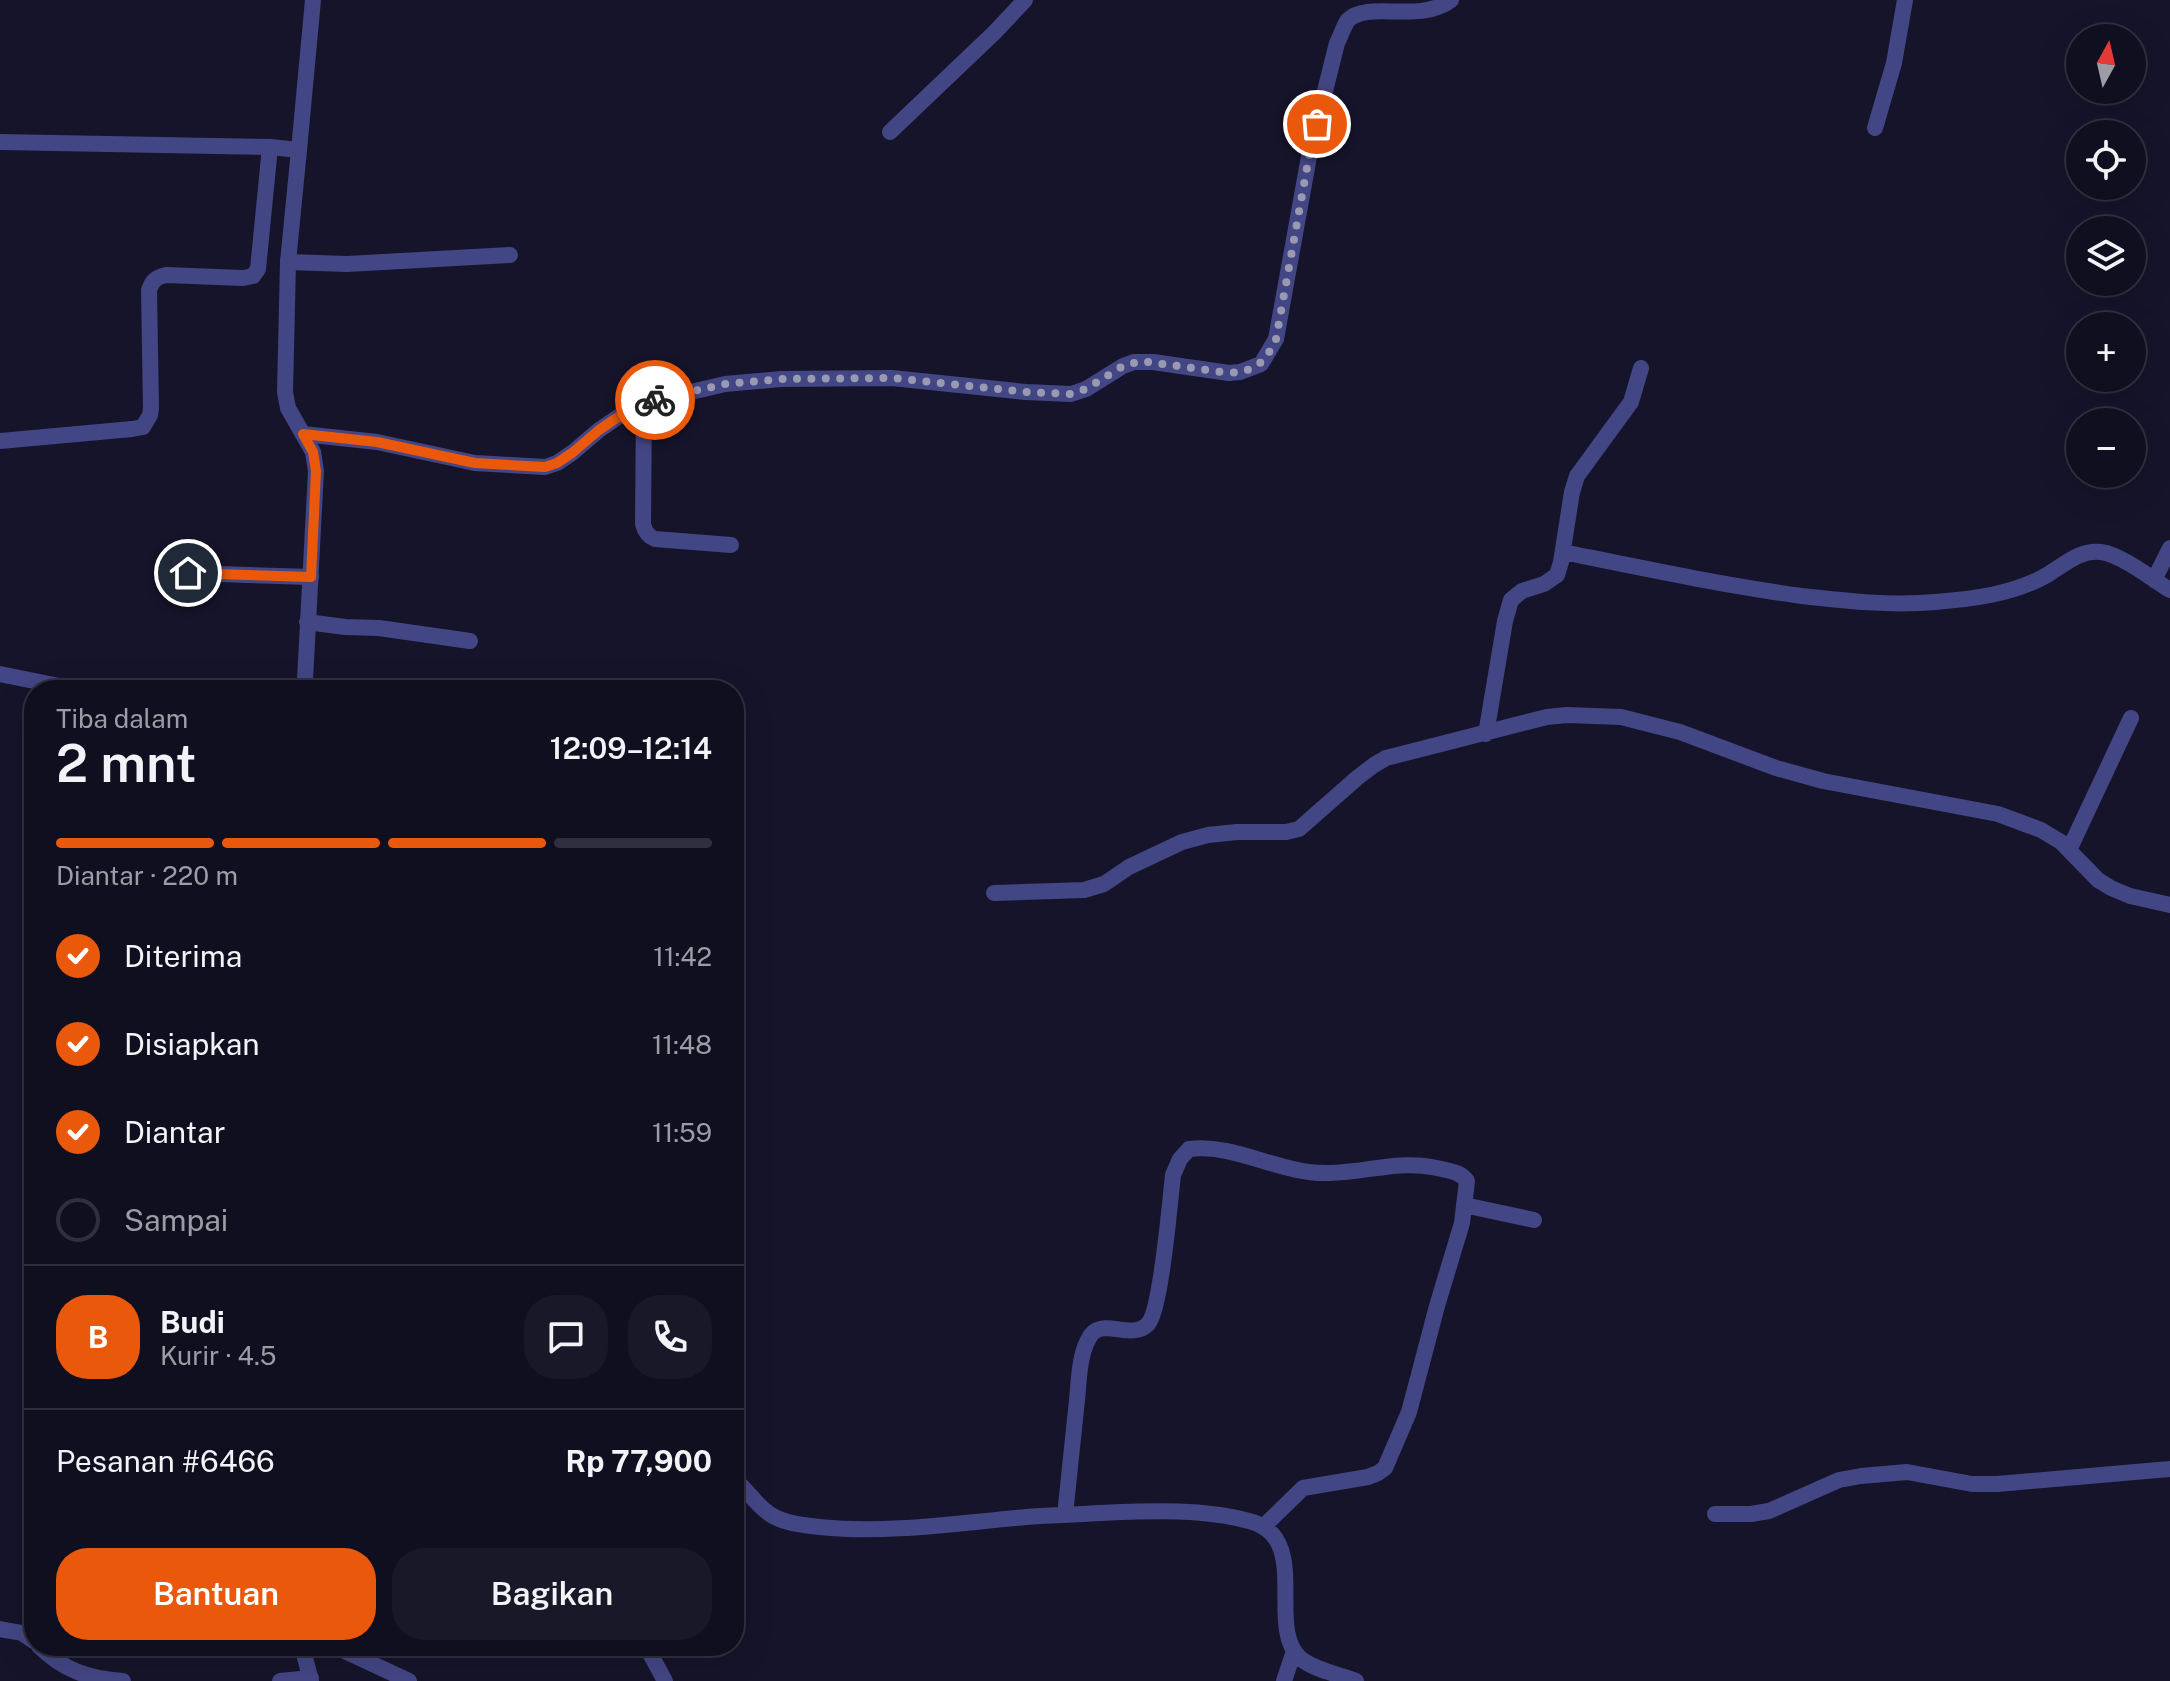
<!DOCTYPE html>
<html lang="id">
<head>
<meta charset="utf-8">
<style>
  :root { --surface:#100f20; --page:#191829; --text:#f1f3f6; --muted:#9c9ca5; --line:#302f3e; --accent:#ea580c }
  body { margin:0; font-family:"Public Sans",sans-serif; background:var(--page); color:var(--text); height:100vh; display:flex; flex-direction:column; font-size:30px; white-space:nowrap }
  * { box-sizing:border-box; margin:0 }
  p { font-size:26px; color:var(--muted) }
  .icon { flex:none; width:44px; height:44px; fill:none; stroke:currentColor; stroke-width:2; stroke-linecap:round; stroke-linejoin:round }
  .map { position:relative; flex:1; overflow:hidden }
  .panel { position:absolute; left:24px; top:680px; width:720px; height:976px; display:flex; flex-direction:column; background:var(--surface); border-radius:32px; box-shadow:0 8px 32px #0002,0 0 0 2px var(--line) }
  .panel>* { flex:none }
  .needle { width:52px; rotate:8deg }
  .fabs { position:absolute; left:2066px; top:24px; display:grid; gap:16px }
  .fabs a { display:grid; place-items:center; width:80px; height:80px; border-radius:50%; background:var(--surface); box-shadow:0 8px 32px #0002,0 0 0 2px var(--line); font-size:40px }
  .pin { position:absolute; display:grid; place-items:center; width:68px; height:68px; color:#fff; margin:-34px; border:4px solid #fff; border-radius:50%; box-shadow:0 2px 8px #0007 }
  .courier { position:absolute; display:grid; place-items:center; width:80px; height:80px; margin:-40px; border:6px solid #ea580c; border-radius:50%; background:#fff; color:#222; box-shadow:0 2px 10px #0007 }
  .headline em { font-style:normal; font-weight:600 }
  .headline div { display:flex; flex-direction:column-reverse }
  .headline { display:flex; align-items:center; justify-content:space-between; height:136px; padding:0 32px }
  h1 { font-size:52px; font-weight:600; line-height:60px }
  .bar { display:grid; grid-template-columns:repeat(4,1fr); gap:12px 8px; align-content:center; height:96px; padding:0 32px }
  .bar i { height:10px; border-radius:6px; background:var(--line) }
  .bar .active { background:var(--accent) }
  .bar p { grid-column:span 4 }
  .line { display:flex; align-items:center; gap:20px; padding:0 32px; border-top:2px solid var(--line) }
  .line div { flex:1 }
  .round { display:grid; place-items:center; flex:none; width:84px; height:84px; border-radius:32px; background:var(--page) }
  ol { padding:0 32px; list-style:none }
  li { display:flex; align-items:center; gap:24px; height:88px }
  li p { margin-inline-start:auto }
  li .icon { padding:8px; border-radius:50%; background:var(--accent); color:#fff; stroke-width:4 }
  li:last-child { color:var(--muted) }
  li i { width:44px; height:44px; border:4px solid var(--line); border-radius:50% }
  .primary-button { display:flex; gap:16px; margin-top:auto; padding:16px 32px }
  .primary-button a { flex:1; height:92px; border-radius:32px; background:var(--accent); color:#fff; font-size:32px; font-weight:600; line-height:92px; text-align:center }
  .primary-button a+a { background:var(--page); color:var(--text) }
  .map>svg:first-child { display:block }
</style>
</head>
<body>
<div class="map">
<svg width="2170" height="1681" viewBox="0 0 2170 1681">
  <rect width="100%" height="100%" fill="#16142a"/>
  <g fill="none" stroke-linecap="round" stroke-linejoin="round">
    <path stroke="#434684" stroke-width="16" d="M1875,128L1894,63L1905,0
      M890,132L995,32L1025,0
      M288,262L347,264L510,255
      M644,403L643,524C645,532 648,536 655,539L731,545
      M303,434L377,442L475,463L545,467L557,463L572,453L599,430L621,415L644,403L725,384L781,379L892,378L1026,392L1071,394L1086,389L1123,366L1134,362H1153L1229,373L1240,372L1261,364L1276,339L1310,151L1337,43C1341,36 1343,27 1348,20C1369,0 1419,24 1451,0
      M0,441L132,429L143,427L150,415L151,408L149,290C152,281 156,277 166,275L243,278L253,276L258,269L270,147
      M1563,552C1642,568 1722,585 1802,596C1846,601 1891,606 1935,602C1973,599 2014,594 2047,575C2064,565 2080,549 2101,552C2122,555 2152,579 2170,590
      M188,573L311,577
      M2154,580L2170,548
      M307,622L345,627L379,628L470,641
      M0,674L79,690
      M1486,734L1505,621L1511,600L1522,591L1544,584L1557,575L1561,562L1572,492L1577,476L1631,402L1641,368
      M2069,850L2131,718
      M994,893L1084,890L1104,884L1129,867L1182,842L1208,835L1237,832H1286L1299,829L1357,778L1374,765L1386,758L1547,717L1567,715L1621,717L1680,732L1776,768L1823,781L1998,814L2041,830L2061,842L2098,880L2111,888L2130,896L2170,905
      M1464,1205L1534,1220
      M734,1479C748,1490 758,1508 773,1516C787,1524 804,1525 820,1527C889,1534 957,1523 1026,1517C1050,1515 1074,1515 1098,1513C1148,1511 1201,1508 1249,1521C1313,1537 1265,1626 1300,1658C1312,1669 1340,1675 1356,1681
      M1715,1514H1751L1769,1511L1839,1480L1861,1476L1907,1472L1972,1484H1997L2170,1469
      M1065,1515C1069,1477 1073,1438 1077,1400C1079,1381 1079,1357 1088,1340C1099,1314 1131,1342 1148,1324C1161,1310 1170,1201 1173,1175L1180,1159L1189,1149C1236,1143 1281,1175 1329,1173C1372,1172 1402,1158 1446,1170C1455,1172 1462,1174 1467,1181L1462,1223L1437,1306L1409,1412L1385,1468L1378,1473L1368,1477L1303,1488L1264,1526
      M0,1629L22,1633L34,1641
      M39,1646C63,1670 89,1679 123,1681
      M334,1646L409,1681
      M646,1646L665,1681
      M280,1681L311,1678
      M1284,1681L1294,1651"/>
    <path stroke="#434684" stroke-width="16" d="M0,142L270,147L299,150L313,0
      M299,150L288,262L285,392L288,408L313,452L316,471L305,680L306,690
      M302,1646L311,1681"/>
  </g>
  <g fill="none" stroke-linecap="round" stroke-linejoin="round">
    <path stroke="#9a99b2" stroke-width="8" stroke-dasharray="0 14.4" d="M655,400L725,384L781,379L892,378L1026,392L1071,394L1086,389L1123,366L1141,361L1229,373C1256,371 1265,363 1276,339L1310,151L1317,124"/>
    <path stroke="#ea580c" stroke-width="10" d="M188,573L311,577L316,471L313,452L303,434L377,442L475,463L545,467L557,463L572,453L599,430L621,415L644,403L655,400"/>
  </g>
</svg>
<div class="fabs">
<a><svg class="needle" viewBox="-14 -14 28 28"><path d="M0-13l5 13h-10z" fill="#e53935"/><path d="M0 13l5-13h-10z" fill="#9c9ca5"/></svg></a>
<a><svg class="icon" aria-label="locate" viewBox="0 0 24 24"><circle cx="12" cy="12" r="6"/><path d="M12 2v4M12 18v4M2 12h4M18 12h4"/></svg></a>
<a><svg class="icon" aria-label="layers" viewBox="0 0 24 24"><path d="M12 4l9 5-9 5-9-5zM3 14l9 5 9-5"/></svg></a>
<a>+</a>
<a>−</a>
</div>
<div class="pin" style="left:1317px;top:124px;background:#ea580c"><svg class="icon" aria-label="bag" viewBox="0 0 24 24"><path d="M5 8h14l-1 12H6zM9 8a3 3 0 0 1 6 0"/></svg></div>
<div class="pin" style="left:188px;top:573px;background:#1f2937"><svg class="icon" aria-label="home" viewBox="0 0 24 24"><path d="M3 11l9-7 9 7M6 9v11h12V9"/></svg></div>
<div class="courier" style="left:655px;top:400px"><svg class="icon" aria-label="bike" viewBox="0 0 24 24"><circle cx="6" cy="16" r="4"/><circle cx="18" cy="16" r="4"/><path d="M6 16l4-8h5l3 8M10 8l3 8H6M13 5h3"/></svg></div>
<section class="panel">
<div class="headline"><div><h1>2 mnt</h1><p>Tiba dalam</p></div><em>12:09–12:14</em></div>
<div class="bar"><i class="active"></i><i class="active"></i><i class="active"></i><i></i><p>Diantar · 220 m</p></div>
<ol>
<li><svg class="icon" aria-label="check" viewBox="0 0 24 24"><path d="M5 12l5 5 9-10"/></svg>Diterima<p>11:42</p></li>
<li><svg class="icon" aria-label="check" viewBox="0 0 24 24"><path d="M5 12l5 5 9-10"/></svg>Disiapkan<p>11:48</p></li>
<li><svg class="icon" aria-label="check" viewBox="0 0 24 24"><path d="M5 12l5 5 9-10"/></svg>Diantar<p>11:59</p></li>
<li><i></i>Sampai</li>
</ol>
<div class="line" style="height:144px"><b class="round" style="background:var(--accent);color:#fff">B</b><div><b>Budi</b><p>Kurir · 4.5</p></div><a class="round"><svg class="icon" aria-label="chat" viewBox="0 0 24 24"><path d="M4 5h16v11H9l-5 4z"/></svg></a><a class="round"><svg class="icon" aria-label="phone" viewBox="0 0 24 24"><path d="M5 4h4l2 5-3 2q2 4 5 5l2-3 5 2v4C11 20 4 13 5 4z"/></svg></a></div>
<div class="line" style="height:104px"><div>Pesanan #6466</div><b>Rp 77,900</b></div>
<div class="primary-button"><a>Bantuan</a><a>Bagikan</a></div>
</section>
</div>
</body>
</html>
